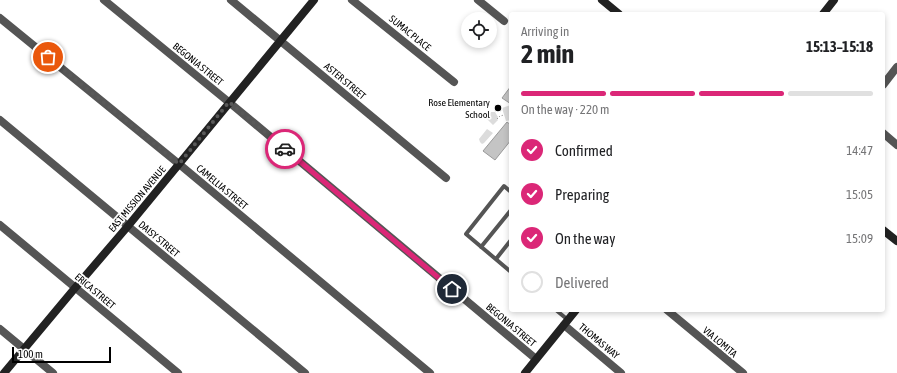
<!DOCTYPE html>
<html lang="en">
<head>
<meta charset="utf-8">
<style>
  :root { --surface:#fff; --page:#f6f6f6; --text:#202124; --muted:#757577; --line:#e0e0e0; --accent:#db2777 }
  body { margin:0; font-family:"Asap Condensed",sans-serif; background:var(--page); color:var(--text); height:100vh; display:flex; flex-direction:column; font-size:15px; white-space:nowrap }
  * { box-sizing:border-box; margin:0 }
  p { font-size:13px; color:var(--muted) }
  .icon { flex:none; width:22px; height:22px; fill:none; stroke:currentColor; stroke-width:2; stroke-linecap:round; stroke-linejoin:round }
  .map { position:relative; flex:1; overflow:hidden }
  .drawer { position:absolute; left:509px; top:12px; width:376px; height:300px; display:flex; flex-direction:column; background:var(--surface); border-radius:4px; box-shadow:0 2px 6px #0003 }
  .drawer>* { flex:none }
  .fabs { position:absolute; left:461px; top:12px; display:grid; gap:8px }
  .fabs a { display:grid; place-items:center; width:36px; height:36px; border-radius:50%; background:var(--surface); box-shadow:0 2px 6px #0003; font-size:20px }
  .scale { position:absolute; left:12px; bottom:10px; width:99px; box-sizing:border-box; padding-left:4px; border:2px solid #000; border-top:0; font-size:11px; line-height:14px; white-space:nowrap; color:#000; -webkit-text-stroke:3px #fff; paint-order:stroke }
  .pin { position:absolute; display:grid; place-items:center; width:34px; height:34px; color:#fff; margin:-17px; border:2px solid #fff; border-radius:50%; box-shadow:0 1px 4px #0007 }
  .courier { position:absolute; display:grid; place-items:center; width:40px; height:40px; margin:-20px; border:3px solid #db2777; border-radius:50%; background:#fff; color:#222; box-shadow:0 1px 5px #0007 }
  .headline em { font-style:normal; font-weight:700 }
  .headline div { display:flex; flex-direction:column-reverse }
  .headline { display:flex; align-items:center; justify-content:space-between; height:68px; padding:0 12px }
  h1 { font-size:26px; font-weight:700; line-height:30px }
  .bar { display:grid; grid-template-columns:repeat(4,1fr); gap:6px 4px; align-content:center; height:48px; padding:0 12px }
  .bar i { height:5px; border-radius:3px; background:var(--line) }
  .bar .selected { background:var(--accent) }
  .bar p { grid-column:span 4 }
  ol { padding:0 12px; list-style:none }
  li { display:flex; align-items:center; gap:12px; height:44px }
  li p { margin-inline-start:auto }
  li .icon { padding:4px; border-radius:50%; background:var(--accent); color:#fff; stroke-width:4 }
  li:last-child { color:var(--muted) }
  li i { width:22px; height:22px; border:2px solid var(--line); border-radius:50% }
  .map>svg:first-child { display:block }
</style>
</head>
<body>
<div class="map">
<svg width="897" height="373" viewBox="0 0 897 373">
  <rect width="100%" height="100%" fill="#fff"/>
  <path fill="#dcdcdc" d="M511,105V120L506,121L502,108Z
    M491,112H495L498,117L497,119L498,120L493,125L486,118Z
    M487,129L493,133L484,143L482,144L480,142L479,139Z"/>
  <path fill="#c4c4c4" stroke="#999" d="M511,86V104L502,98Z
    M507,122L511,125V140L495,160L483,151Z"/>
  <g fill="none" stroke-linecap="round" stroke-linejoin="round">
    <path stroke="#777" stroke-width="1" stroke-dasharray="1 2" stroke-linecap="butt" d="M497,119L500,116L504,115"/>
    <path stroke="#555" stroke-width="4" d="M511,192L504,186L466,234L511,272
      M481,247L511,210
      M496,259L511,240
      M556,310L568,320"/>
    <path stroke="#555" stroke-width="8" d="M104,0L236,108L536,359
      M231,0L446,178
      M352,0L454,82
      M478,0L504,21
      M0,18L179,164L430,373
      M883,85L897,67
      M0,120L305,373
      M883,133L897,145
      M0,225L178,373
      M667,310L743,373
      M564,325L621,373
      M0,329L53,373"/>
    <path stroke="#222" stroke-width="8" d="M602,0L619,14
      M823,14L834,0
      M883,230L897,241
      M4,373L75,288L128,226L314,0
      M525,373L576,310"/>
  </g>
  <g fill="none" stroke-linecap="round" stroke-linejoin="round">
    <path stroke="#595959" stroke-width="4" stroke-dasharray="0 7.2" d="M48,57L179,164L229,102L285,149"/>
    <path stroke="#db2777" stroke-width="5" d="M285,149L452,289"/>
  </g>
  <circle fill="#000" stroke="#fff" stroke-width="1.5" cx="498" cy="108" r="4"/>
  <g text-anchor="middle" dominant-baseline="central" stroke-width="3.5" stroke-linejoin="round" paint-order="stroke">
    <g font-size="10" fill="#000" stroke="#fff">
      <text transform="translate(410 33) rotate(39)">SUMAC PLACE</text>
      <text transform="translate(198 64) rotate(39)">BEGONIA STREET</text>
      <text transform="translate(345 81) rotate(40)">ASTER STREET</text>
      <text transform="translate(222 187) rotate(40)">CAMELLIA STREET</text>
      <text transform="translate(137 199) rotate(-50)">EAST MISSION AVENUE</text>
      <text transform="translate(159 239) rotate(40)">DAISY STREET</text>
      <text transform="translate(95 291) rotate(40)">ERICA STREET</text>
      <text transform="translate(511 325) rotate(40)">BEGONIA STREET</text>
      <text transform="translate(599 341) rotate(40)">THOMAS WAY</text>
      <text transform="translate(720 342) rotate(40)">VIA LOMITA</text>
    </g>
    <g font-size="10" fill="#000" stroke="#fff" text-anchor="end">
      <text x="490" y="102">Rose Elementary<tspan x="490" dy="12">School</tspan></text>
    </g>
  </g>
</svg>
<div class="fabs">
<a><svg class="icon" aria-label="locate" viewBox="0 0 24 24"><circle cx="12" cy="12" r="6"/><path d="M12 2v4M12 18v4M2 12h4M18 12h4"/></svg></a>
</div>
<div class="scale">100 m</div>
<div class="pin" style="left:48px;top:57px;background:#ea580c"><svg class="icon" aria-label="bag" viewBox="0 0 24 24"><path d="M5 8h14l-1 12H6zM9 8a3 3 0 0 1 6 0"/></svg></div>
<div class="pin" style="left:452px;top:289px;background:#1f2937"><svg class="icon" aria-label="home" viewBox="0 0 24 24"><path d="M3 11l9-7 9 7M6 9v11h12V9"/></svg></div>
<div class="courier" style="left:285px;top:149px"><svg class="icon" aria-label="car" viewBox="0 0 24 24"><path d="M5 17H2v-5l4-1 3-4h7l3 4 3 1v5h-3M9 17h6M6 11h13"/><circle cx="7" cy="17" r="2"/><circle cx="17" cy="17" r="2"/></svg></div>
<section class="drawer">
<div class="headline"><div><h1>2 min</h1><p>Arriving in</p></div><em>15:13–15:18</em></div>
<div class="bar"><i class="selected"></i><i class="selected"></i><i class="selected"></i><i></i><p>On the way · 220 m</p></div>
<ol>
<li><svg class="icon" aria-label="check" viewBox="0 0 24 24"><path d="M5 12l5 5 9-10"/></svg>Confirmed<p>14:47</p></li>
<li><svg class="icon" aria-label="check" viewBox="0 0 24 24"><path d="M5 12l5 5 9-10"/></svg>Preparing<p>15:05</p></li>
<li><svg class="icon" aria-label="check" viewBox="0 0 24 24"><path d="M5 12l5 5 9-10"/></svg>On the way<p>15:09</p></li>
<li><i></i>Delivered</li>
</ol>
</section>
</div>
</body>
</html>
